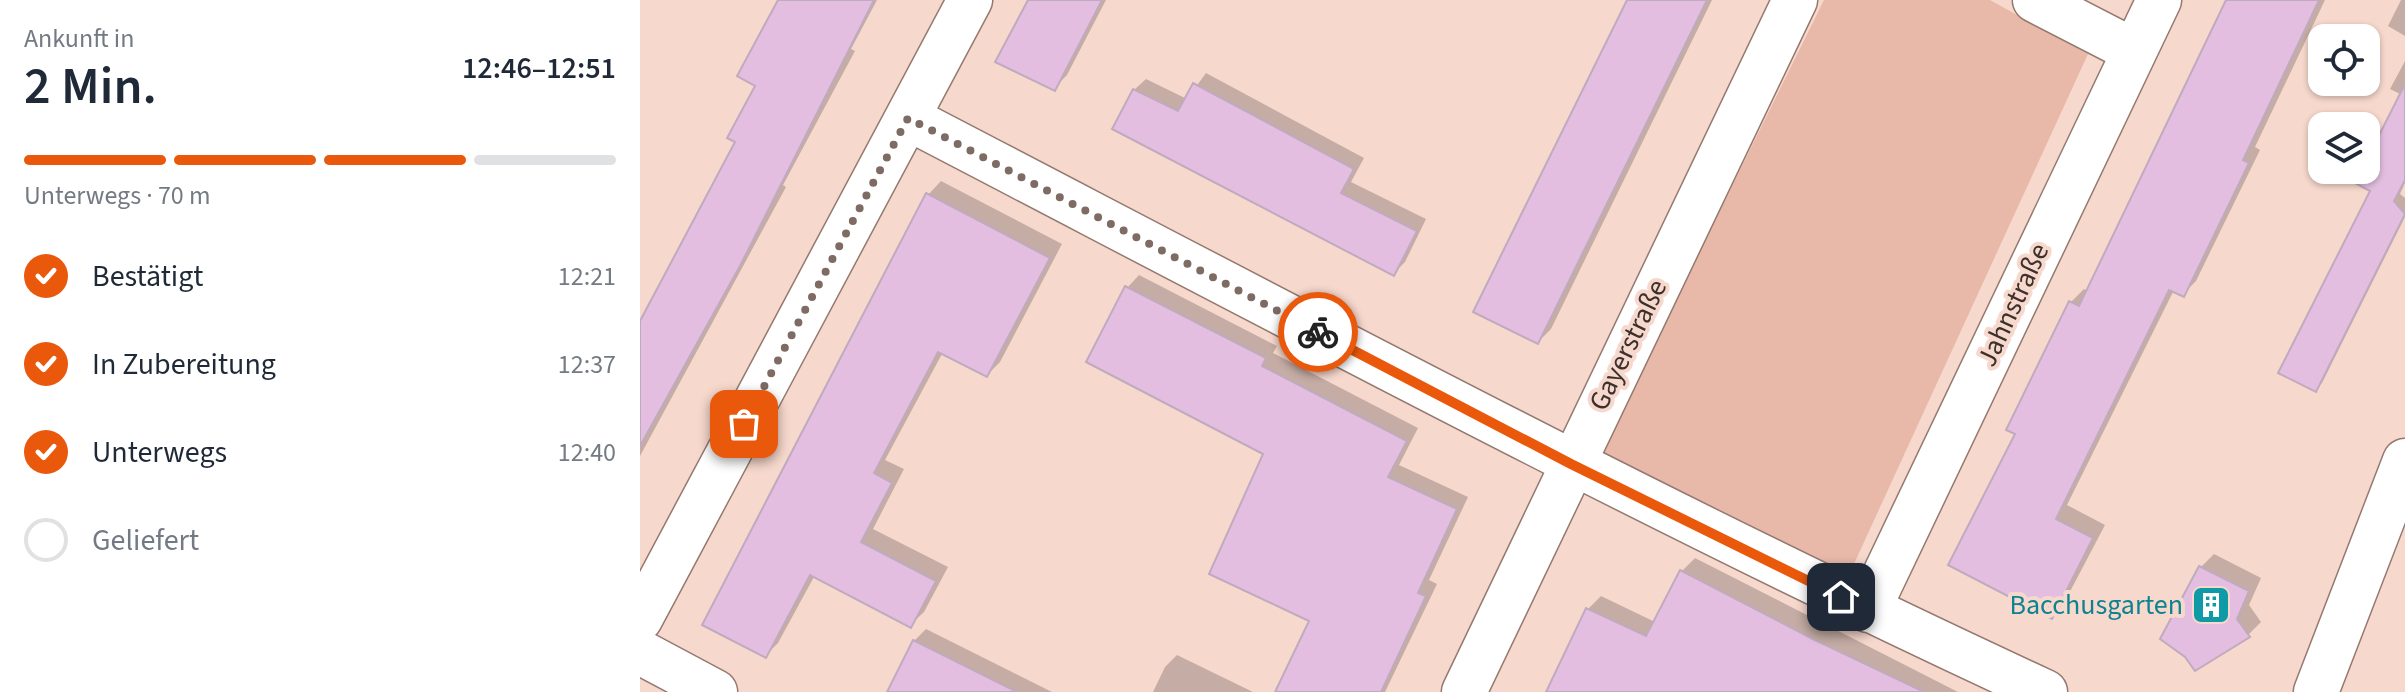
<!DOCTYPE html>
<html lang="de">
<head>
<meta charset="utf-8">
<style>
  :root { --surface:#fff; --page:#f2f2f3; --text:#1f2937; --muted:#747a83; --line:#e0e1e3; --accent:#ea580c }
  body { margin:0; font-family:"Source Sans 3",sans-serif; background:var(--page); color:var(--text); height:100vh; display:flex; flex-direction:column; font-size:30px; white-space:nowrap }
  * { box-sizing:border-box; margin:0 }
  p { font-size:26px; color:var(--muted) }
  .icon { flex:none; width:44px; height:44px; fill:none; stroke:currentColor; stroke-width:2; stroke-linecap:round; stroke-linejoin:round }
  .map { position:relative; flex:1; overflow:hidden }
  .details { display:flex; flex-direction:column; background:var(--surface); width:640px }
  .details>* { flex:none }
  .tools { position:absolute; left:1668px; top:24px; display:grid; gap:16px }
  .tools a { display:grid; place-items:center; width:72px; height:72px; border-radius:16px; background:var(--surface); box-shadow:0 2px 6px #0004; font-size:40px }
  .pin { position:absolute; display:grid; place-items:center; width:68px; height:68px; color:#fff; margin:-34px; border-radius:16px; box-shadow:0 4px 12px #0006 }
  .courier { position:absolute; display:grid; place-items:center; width:80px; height:80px; margin:-40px; border:6px solid #ea580c; border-radius:50%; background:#fff; color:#222; box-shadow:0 2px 10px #0007 }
  .overview em { font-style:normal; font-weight:600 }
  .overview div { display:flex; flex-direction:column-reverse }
  .overview { display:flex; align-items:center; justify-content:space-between; height:136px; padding:0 24px }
  h1 { font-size:52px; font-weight:600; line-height:60px }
  .bar { display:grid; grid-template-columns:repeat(4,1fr); gap:12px 8px; align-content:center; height:96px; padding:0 24px }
  .bar i { height:10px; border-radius:6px; background:var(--line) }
  .bar .selected { background:var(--accent) }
  .bar p { grid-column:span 4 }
  ol { padding:0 24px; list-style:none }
  li { display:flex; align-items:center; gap:24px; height:88px }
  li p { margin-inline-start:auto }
  li .icon { padding:8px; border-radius:50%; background:var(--accent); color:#fff; stroke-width:4 }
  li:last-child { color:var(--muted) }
  li i { width:44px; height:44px; border:4px solid var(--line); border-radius:50% }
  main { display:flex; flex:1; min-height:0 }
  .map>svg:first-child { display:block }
</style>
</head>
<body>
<main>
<section class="details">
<div class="overview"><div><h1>2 Min.</h1><p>Ankunft in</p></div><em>12:46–12:51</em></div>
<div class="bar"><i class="selected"></i><i class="selected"></i><i class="selected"></i><i></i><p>Unterwegs · 70 m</p></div>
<ol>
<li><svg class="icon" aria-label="check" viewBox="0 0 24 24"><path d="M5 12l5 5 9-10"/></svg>Bestätigt<p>12:21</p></li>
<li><svg class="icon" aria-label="check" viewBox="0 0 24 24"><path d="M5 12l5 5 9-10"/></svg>In Zubereitung<p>12:37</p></li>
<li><svg class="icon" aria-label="check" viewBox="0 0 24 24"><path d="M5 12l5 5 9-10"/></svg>Unterwegs<p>12:40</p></li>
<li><i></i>Geliefert</li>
</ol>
</section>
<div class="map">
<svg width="1765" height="692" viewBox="0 0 1765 692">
  <rect width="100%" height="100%" fill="#f7d8cd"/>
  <path fill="#e8b9a9" d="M1184,0H1350L1448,54L1208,577L958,457Z"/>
  <path fill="#0003" d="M164,0H237L211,49L215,51L143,185L146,187L0,456V323L98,141Z
    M390,0H466L427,75L414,88Z
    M989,0H1072L911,329L898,342Z
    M1589,0H1685L1615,147L1620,150L1556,281L1543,294L1534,290L1427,505L1465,525L1424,603L1411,616L1378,433L1431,302L1444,289L1448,291Z
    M1761,0H1765V36L1748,26Z
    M1765,61V183L1760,194L1765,198V217L1682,383L1675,390L1733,190L1723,170L1764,96L1750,89Z
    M566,73L724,158L711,182L786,219L765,262L754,273L494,90L506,79L547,99Z
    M301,181L422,244L360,362L347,375L303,352L245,460L264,469L233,529L308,567L284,612L270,625L175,575L138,643L125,656L288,195Z
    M499,275L637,346L633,353L778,428L759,465L828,497L789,580L797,584L745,692H638L672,620L626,453L487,288Z
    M1574,554L1621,578L1609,605L1621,622L1608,635L1561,567Z
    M1055,558L1318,692H910L948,609L961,596L1015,622L1042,571Z
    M286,629L412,692H249L274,641Z
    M537,655L613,692H513L525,667Z"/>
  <path fill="#e3bee0" stroke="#c0aabe" stroke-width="2" d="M138,0H234L101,264L0,446V321L95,142L87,138L115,86L97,76Z
    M388,0H462L415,91L355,62Z
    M987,0H1067L898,344L833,312Z
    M1586,0H1679L1603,160L1609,163L1544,297L1529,290L1416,519L1453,538L1412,619L1308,565L1375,434L1366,430L1429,301L1439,306Z
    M553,83L714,169L701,193L777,231L754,276L472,129L493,89L538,111Z
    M1765,84V180L1754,201L1765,214L1676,392L1638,373L1730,191L1715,183L1721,170H1726V161Z
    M286,193L410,258L347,377L298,352L234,473L252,483L221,542L296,581L271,628L170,575L126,658L62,625Z
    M485,286L626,358L622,366L767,441L748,477L817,509L778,593L786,596L741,692H635L669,621L569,574L623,454L446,362Z
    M1559,566L1609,591L1597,619L1610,637L1555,671L1545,657L1520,639Z
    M1040,570L1173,639L1284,692H906L946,608L1006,636Z
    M273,640L377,692H247Z"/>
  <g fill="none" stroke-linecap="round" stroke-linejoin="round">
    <g stroke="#94796f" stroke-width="47">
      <path id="minor" d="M1395,0L1494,51
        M268,118C645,314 1019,514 1405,692
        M1228,610L1519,0
        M0,619L330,0
        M0,652L75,692
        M824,692L1155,0"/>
    </g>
    <g stroke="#94796f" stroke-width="47">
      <path id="tertiary" d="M1676,692L1765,461"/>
    </g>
    <use href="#minor" stroke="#fff" stroke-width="44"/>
    <use href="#tertiary" stroke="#fff" stroke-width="44"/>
  </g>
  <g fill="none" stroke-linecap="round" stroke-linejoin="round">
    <path stroke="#7d6b64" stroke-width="8" stroke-dasharray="0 14.4" d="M104,424L268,118L678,332"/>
    <path stroke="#ea580c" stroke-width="10" d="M678,332L931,464L1201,597"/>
  </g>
  <defs>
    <g id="building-square" transform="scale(2)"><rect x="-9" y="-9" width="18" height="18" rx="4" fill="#0f9aa8" stroke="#f7d8cd"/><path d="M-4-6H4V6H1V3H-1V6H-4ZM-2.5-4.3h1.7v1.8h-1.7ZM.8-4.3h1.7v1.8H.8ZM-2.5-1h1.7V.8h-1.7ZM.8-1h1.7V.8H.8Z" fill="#fff"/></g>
  </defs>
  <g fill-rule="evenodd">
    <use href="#building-square" x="1571" y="605"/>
  </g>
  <g text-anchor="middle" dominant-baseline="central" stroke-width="8" stroke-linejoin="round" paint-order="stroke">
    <g font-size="28" fill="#3c302c" stroke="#f7d8cd">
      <text transform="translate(1373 305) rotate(-65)">Jahnstraße</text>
      <text transform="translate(988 345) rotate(-64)">Gayerstraße</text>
    </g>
    <g font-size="28" fill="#0d838f" stroke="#f7d8cd" text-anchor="end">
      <text x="1543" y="605">Bacchusgarten</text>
    </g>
  </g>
</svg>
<div class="tools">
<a><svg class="icon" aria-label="locate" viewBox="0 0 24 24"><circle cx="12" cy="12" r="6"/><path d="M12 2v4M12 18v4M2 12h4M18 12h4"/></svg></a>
<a><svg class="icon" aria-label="layers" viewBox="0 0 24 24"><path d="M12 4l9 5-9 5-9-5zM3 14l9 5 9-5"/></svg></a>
</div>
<div class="pin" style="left:104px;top:424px;background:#ea580c"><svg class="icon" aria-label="bag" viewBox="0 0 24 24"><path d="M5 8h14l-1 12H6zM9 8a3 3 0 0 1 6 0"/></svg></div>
<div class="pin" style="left:1201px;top:597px;background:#1f2937"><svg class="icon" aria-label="home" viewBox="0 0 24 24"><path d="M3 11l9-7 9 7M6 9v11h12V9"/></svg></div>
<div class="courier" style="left:678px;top:332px"><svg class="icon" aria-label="bike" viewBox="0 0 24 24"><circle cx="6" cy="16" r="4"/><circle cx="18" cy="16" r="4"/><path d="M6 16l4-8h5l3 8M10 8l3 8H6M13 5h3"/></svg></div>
</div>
</main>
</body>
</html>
